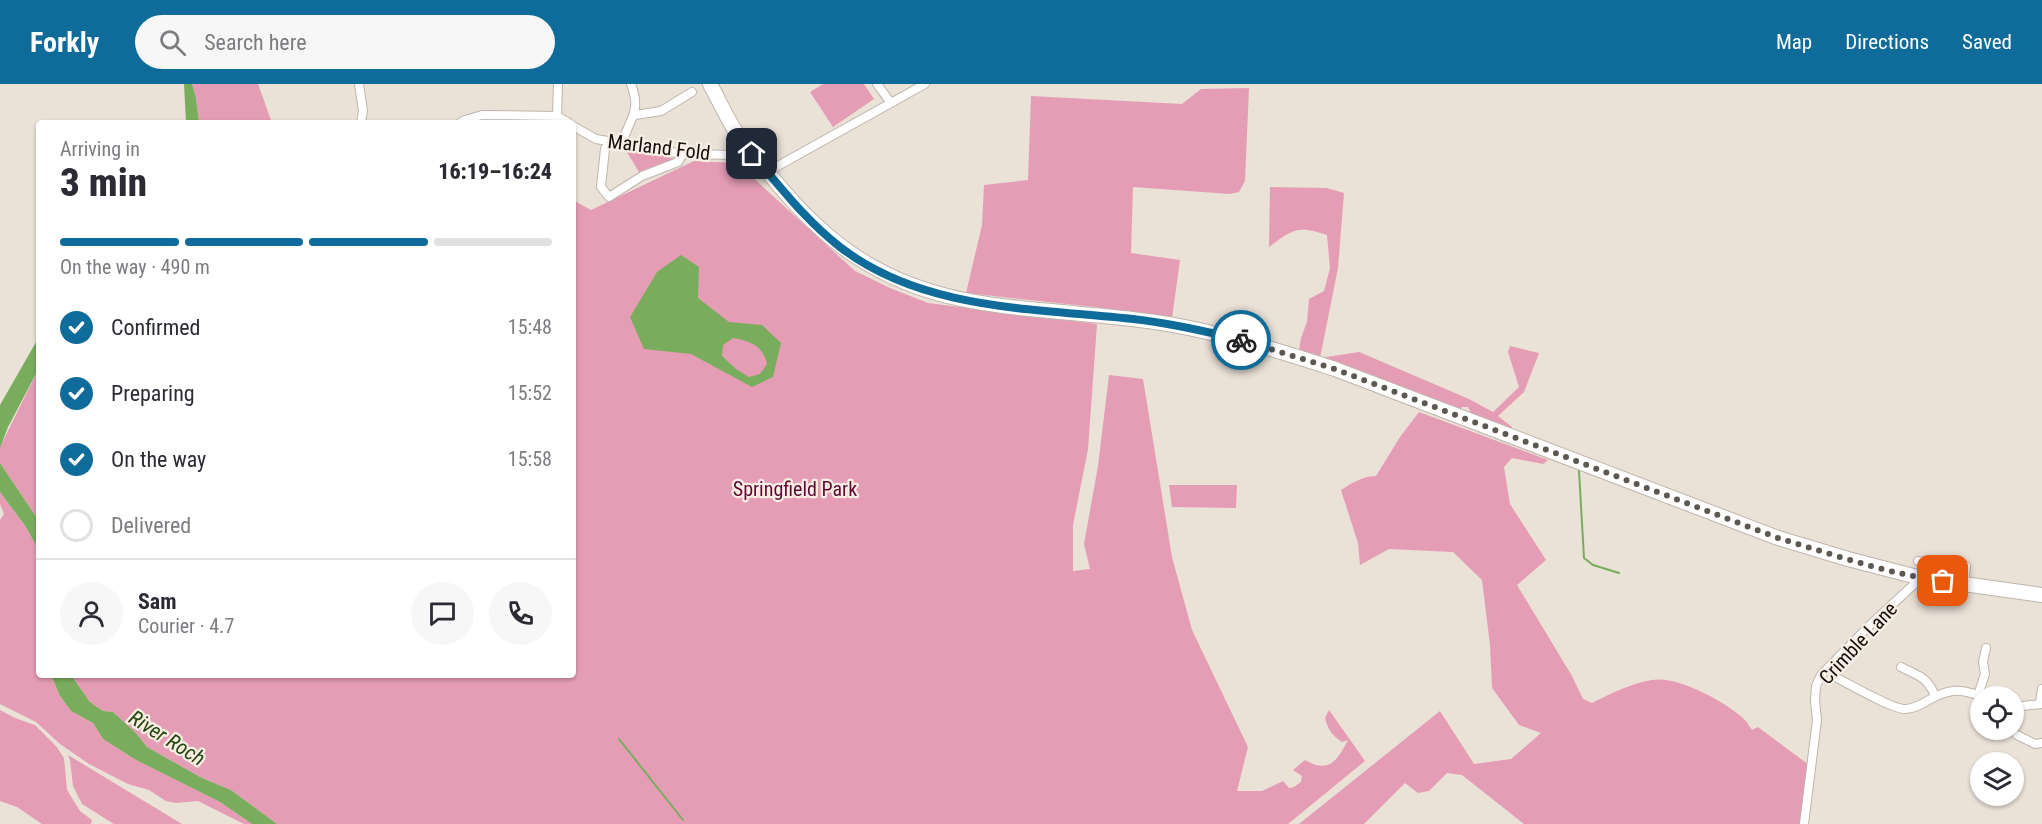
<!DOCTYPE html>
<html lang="en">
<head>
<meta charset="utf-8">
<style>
  :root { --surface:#fff; --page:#f7f7f7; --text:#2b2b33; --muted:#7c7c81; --line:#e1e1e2; --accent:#0f6b9a }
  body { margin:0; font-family:"Roboto Condensed",sans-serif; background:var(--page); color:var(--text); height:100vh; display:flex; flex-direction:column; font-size:22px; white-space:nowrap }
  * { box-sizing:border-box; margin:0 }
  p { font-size:20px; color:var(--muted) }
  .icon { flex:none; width:33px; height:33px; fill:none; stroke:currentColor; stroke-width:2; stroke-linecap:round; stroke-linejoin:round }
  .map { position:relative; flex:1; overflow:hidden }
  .sheet { position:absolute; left:36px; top:36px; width:540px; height:558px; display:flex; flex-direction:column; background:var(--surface); border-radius:6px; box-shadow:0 2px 4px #0004 }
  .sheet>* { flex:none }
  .tools { position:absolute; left:1970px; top:602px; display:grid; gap:12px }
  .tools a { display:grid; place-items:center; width:54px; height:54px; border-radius:50%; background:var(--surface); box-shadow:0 2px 4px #0004; font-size:30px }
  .pin { position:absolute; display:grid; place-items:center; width:51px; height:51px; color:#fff; margin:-26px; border-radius:12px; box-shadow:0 3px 9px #0006 }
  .courier { position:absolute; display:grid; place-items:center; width:60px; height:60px; margin:-30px; border:4px solid #0f6b9a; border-radius:50%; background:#fff; color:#222; box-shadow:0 2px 8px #0007 }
  .overview em { font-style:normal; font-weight:800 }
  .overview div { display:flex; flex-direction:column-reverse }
  .overview { display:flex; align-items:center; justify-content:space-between; height:102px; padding:0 24px }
  h1 { font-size:39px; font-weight:800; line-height:45px }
  .bar { display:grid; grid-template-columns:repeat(4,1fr); gap:9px 6px; align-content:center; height:72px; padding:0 24px }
  .bar i { height:8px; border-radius:4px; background:var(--line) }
  .bar .on { background:var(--accent) }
  .bar p { grid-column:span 4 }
  .line { display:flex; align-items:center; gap:15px; padding:0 24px; border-top:2px solid var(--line) }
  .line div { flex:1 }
  .round { display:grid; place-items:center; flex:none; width:63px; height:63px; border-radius:32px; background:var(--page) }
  ol { padding:0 24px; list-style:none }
  li { display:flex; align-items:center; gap:18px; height:66px }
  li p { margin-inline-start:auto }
  li .icon { padding:6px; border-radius:50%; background:var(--accent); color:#fff; stroke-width:4 }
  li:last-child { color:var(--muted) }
  li i { width:33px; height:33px; border:3px solid var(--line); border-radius:50% }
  header { display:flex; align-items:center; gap:36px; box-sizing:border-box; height:84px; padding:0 30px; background:var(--accent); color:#fff }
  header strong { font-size:28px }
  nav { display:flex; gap:33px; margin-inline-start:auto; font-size:21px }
  .search { width:420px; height:54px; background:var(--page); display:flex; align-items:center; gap:15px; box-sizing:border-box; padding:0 21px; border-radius:33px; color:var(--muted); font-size:22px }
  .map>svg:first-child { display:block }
</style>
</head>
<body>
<header>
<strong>Forkly</strong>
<div class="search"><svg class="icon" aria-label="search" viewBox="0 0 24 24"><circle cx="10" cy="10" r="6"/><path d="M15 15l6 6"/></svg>Search here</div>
<nav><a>Map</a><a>Directions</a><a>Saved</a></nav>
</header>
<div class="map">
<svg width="2042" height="740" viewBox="0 0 2042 740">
  <rect width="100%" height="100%" fill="#eae1d7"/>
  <path fill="#e59db5" d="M192,0H258L272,39H199L196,14Z
    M823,0H864L874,15L833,43L810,8Z
    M1249,4L1245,97L1239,108L1230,110L1133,103L1131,169L1180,176L1172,234L1095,223L966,209L982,141L984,101L1028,96L1031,12L1182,20L1201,5Z
    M625,65L669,73L674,75L639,88Z
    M694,77L737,79L855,187L890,204L928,219L1097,240L1088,365L1073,441V487L1090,485L1084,460L1098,382L1109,291L1143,295L1172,473L1192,546L1248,663L1237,707H1262L1283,697L1289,704L1294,703L1301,698L1302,692L1293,686L1305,676C1329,690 1337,677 1348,656L1342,658C1332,651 1328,646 1325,634L1329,626L1365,677L1288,740H277L231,706L202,694L147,663L136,649L113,628L103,627L90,618L71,591H573V116L591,126Z
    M1270,103L1327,104L1344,109L1338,184L1320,274L1359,268L1469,315L1493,328L1519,303L1508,268L1510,262L1539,269L1524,308L1498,332L1512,343L1511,346L1472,331L1468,323H1462L1460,326L1299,267L1301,254L1307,238L1309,215L1324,207L1330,184L1327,151C1298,142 1294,144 1269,163Z
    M39,284V437L0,379V363Z
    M1419,328L1548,376L1543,380L1512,374L1504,383L1510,420L1546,476L1517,501L1572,592L1583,615L1592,619C1610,610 1632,599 1652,596C1677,591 1726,618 1744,635C1747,638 1749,642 1752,646L1758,643L1809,681L1800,740H1524L1462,691L1447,689L1429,707L1418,709L1405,699L1364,740H1299L1440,627L1474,680L1511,675L1541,649L1519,641L1492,604L1490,561L1482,496L1453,468L1389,465L1360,481L1358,459L1341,406C1352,399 1363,392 1376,392L1400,353Z
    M1169,401H1237L1236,424L1172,423Z
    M0,408L26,443L39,467V591H51L60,612L71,627L93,639L103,655L136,676L220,718L252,740H244L198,717L176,719L166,717L149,706L128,700L89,680L60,660L36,638L0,620V436L4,430L0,420Z
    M0,626L15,634L35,641L56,662L64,674L67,706L80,727L92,736L91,740H42L17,723L0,717Z
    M68,671L182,740H114L82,720L73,702L70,676Z"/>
  <path fill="#79ad5d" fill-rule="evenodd" d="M184,0H192L196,14L199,39H186Z
    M681,171L699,183L698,214L729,238L762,241L781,259L773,293L752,303L691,270L644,265L630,233L657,188ZM733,254C751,257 763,262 767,280L760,290L749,293L736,285L722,272L723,261Z
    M39,253V284L8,343L0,364V321Z
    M0,379L39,437V467L26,443L0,408Z
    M51,591H71L90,618L103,627L113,628L136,649L147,663L202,694L231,706L277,740H252L220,718L136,676L103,655L93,639L71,627L60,612Z"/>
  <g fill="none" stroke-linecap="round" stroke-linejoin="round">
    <path stroke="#79ad5d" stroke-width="2" d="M1579,387L1584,474L1593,481L1619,489
      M619,655L683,736"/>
    <g stroke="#bfb5ac" stroke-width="10">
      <path id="street" d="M359,0L363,27L361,39
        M877,0L891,19
        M635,31L661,27L692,8
        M557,32L558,0
        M460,39L465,36L482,31L557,32L569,39
        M573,42L596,55L683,70L736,71L748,65
        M609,58L605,65L601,103L609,113L642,92L678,78L683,70
        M622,60C629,34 642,29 631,0
        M767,88L925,0
        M1918,477L1966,482L1964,500
        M1901,583C1918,592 1927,592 1935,612
        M1837,594C1849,600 1894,626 1905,625C1913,625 1920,621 1927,617C1948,605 1958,604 1980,612
        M1978,611L1985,590L1983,578L1986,564
        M2040,619L2042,605
        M2013,623L2042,620
        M2017,651L2035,660L2042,659
        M1804,740L1817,636L1815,617L1816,602L1821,591L1871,540L1921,494"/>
    </g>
    <g stroke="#bfb5ac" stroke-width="16">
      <path id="highway" d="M710,0C719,16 726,33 736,48C748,66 762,82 776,98C827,160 880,198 960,215C1028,229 1099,228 1168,240C1225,250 1280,267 1335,285L1778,454L1848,475L1921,494L2042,511"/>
    </g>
    <use href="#street" stroke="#fff" stroke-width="8"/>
    <use href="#highway" stroke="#fff" stroke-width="14"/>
  </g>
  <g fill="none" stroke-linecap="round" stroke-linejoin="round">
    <path stroke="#5e5852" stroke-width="6" stroke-dasharray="0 10.8" d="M1241,256L1335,285L1778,454C1832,470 1887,490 1943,497"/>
    <path stroke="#0f6b9a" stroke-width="8" d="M752,70C780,102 805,136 840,163C923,227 1034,224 1133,235C1169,239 1205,247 1241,256"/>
  </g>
  <g text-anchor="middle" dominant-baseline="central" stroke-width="4.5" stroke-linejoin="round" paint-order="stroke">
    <g font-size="20" fill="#120e0b" stroke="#f8eee4">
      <text transform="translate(659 63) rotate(7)">Marland Fold</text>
      <text transform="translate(1858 559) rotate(-47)">Crimble Lane</text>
    </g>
    <g font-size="20" fill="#610934" stroke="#f8eee4">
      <text x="795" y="405">Springfield Park</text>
    </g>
    <g font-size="21" font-style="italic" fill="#24460d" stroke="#f8eee4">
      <text transform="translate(167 654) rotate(32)">River Roch</text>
    </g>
  </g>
</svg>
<div class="tools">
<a><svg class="icon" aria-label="locate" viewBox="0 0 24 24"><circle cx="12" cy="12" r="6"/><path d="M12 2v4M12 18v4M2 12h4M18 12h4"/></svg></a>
<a><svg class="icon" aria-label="layers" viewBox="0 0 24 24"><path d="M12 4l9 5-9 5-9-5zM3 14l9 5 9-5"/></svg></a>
</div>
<div class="pin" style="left:1943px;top:497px;background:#ea580c"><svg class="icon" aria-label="bag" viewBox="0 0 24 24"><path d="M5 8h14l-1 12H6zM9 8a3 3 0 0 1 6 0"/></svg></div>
<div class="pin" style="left:752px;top:70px;background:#1f2937"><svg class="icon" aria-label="home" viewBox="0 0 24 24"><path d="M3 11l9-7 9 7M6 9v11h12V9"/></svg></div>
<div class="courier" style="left:1241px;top:256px"><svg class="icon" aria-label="bike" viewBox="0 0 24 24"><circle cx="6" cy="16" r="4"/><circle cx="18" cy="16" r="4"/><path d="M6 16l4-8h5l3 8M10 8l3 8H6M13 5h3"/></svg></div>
<section class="sheet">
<div class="overview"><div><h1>3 min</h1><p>Arriving in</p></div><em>16:19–16:24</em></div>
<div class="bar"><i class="on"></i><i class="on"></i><i class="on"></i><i></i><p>On the way · 490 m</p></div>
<ol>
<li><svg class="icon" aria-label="check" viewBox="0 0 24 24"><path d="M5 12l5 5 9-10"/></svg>Confirmed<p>15:48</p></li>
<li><svg class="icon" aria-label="check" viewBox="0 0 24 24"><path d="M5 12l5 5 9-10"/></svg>Preparing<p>15:52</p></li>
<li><svg class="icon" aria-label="check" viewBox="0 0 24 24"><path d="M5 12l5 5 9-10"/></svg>On the way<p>15:58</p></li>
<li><i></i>Delivered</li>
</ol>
<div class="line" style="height:108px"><a class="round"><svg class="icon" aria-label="person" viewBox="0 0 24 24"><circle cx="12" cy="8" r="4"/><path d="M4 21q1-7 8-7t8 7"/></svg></a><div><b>Sam</b><p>Courier · 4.7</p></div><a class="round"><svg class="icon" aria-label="chat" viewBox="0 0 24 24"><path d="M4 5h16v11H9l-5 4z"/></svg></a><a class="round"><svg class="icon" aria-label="phone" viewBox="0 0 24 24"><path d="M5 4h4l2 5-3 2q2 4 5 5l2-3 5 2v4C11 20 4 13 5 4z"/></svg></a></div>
</section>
</div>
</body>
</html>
